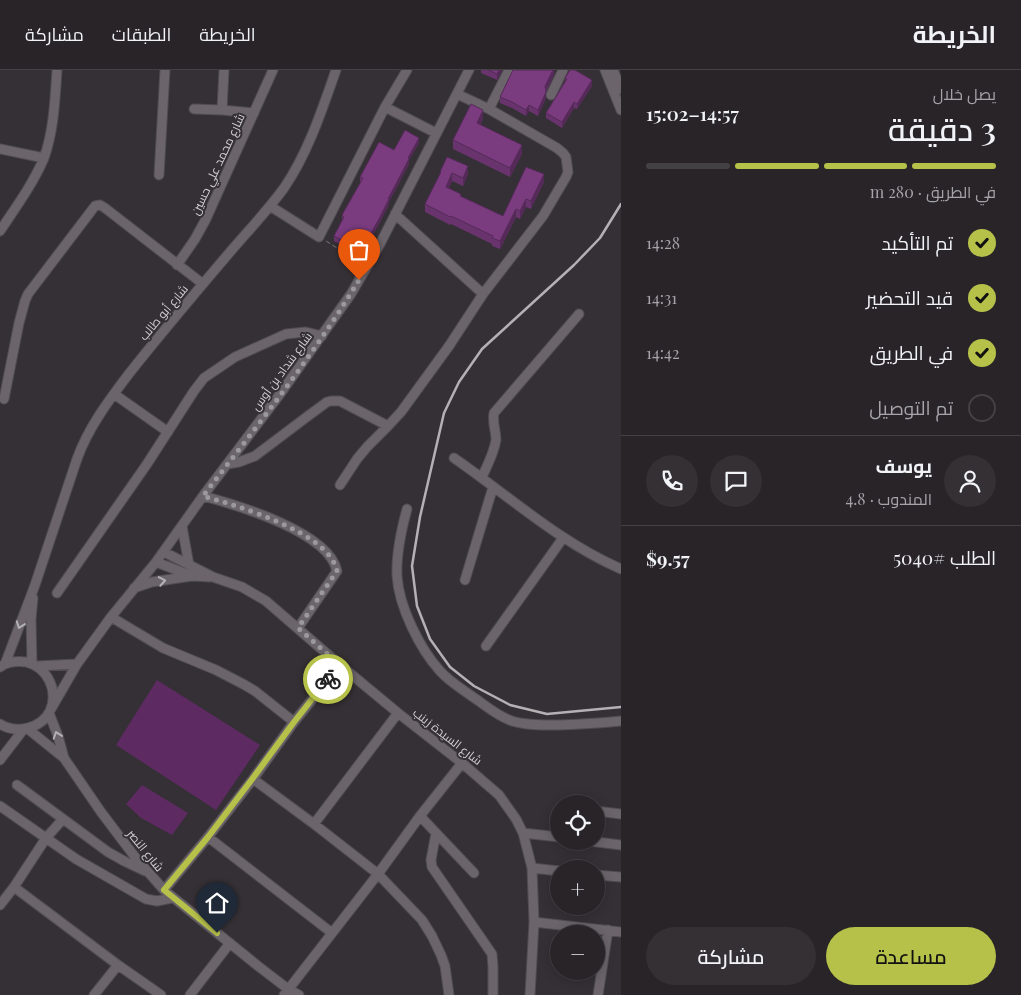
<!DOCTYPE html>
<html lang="ar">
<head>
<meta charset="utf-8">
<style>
  :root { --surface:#282428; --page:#343034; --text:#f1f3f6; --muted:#a5a4a8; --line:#444145; --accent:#b6c149 }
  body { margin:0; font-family:"Playfair Display",Cairo,serif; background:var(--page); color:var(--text); direction:rtl; height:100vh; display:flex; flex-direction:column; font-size:19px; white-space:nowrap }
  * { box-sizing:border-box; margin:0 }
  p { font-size:16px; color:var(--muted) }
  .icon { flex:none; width:28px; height:28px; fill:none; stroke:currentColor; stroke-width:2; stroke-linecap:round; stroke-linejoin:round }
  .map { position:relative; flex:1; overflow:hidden; direction:ltr }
  .sheet { display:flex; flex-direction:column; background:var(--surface); width:400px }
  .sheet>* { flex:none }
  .fabs { position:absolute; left:550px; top:725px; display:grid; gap:10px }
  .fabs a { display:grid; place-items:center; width:55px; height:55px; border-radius:50%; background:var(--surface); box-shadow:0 2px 12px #0003,0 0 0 1px var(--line); font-size:25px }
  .pin { position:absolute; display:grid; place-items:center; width:42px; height:42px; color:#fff; margin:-51px -21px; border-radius:50% 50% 50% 0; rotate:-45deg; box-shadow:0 0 5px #0007 }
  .pin .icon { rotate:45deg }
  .courier { position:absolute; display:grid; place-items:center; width:50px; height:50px; margin:-25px; border:4px solid #b6c149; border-radius:50%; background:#fff; color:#222; box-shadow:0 1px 6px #0007 }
  .head em { font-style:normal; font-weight:600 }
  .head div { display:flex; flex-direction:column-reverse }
  .head { display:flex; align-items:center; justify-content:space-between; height:85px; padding:0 25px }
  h1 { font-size:32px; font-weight:600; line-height:38px }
  .bar { display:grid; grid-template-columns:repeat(4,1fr); gap:8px 5px; align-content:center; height:60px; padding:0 25px }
  .bar i { height:6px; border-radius:4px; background:var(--line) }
  .bar .on { background:var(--accent) }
  .bar p { grid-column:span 4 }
  .line { display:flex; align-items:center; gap:12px; padding:0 25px; border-top:1px solid var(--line) }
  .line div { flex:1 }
  .round { display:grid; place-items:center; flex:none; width:52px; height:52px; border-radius:26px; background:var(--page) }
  ol { padding:0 25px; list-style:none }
  li { display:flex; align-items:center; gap:15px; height:55px }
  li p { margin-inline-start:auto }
  li .icon { padding:5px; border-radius:50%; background:var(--accent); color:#111; stroke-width:4 }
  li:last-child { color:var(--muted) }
  li i { width:28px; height:28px; border:2px solid var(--line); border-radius:50% }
  .action { display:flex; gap:10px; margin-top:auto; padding:10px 25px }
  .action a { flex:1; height:58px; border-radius:30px; background:var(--accent); color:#111; font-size:20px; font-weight:600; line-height:58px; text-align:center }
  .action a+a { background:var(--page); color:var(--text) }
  header { display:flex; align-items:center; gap:30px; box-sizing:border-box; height:70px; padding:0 25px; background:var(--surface); border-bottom:1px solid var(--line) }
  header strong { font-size:24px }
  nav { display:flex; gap:28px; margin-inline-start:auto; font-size:18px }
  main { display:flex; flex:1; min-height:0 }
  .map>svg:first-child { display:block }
</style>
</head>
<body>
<header>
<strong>الخريطة</strong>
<nav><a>الخريطة</a><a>الطبقات</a><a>مشاركة</a></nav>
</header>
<main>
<section class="sheet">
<div class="head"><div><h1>3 دقيقة</h1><p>يصل خلال</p></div><em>14:57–15:02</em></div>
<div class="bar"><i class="on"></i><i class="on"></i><i class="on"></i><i></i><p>في الطريق · 280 m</p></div>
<ol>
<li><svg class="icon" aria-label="check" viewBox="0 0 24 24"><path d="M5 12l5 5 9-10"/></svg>تم التأكيد<p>14:28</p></li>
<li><svg class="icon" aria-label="check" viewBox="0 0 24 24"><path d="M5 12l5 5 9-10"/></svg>قيد التحضير<p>14:31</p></li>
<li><svg class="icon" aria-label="check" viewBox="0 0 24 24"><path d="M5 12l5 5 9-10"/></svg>في الطريق<p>14:42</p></li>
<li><i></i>تم التوصيل</li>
</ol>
<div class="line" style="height:90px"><a class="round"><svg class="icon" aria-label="person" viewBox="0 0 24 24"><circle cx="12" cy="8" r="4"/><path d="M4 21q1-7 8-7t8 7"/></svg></a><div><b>يوسف</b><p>المندوب · 4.8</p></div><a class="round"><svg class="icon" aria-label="chat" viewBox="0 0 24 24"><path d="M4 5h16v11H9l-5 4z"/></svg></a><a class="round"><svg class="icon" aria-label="phone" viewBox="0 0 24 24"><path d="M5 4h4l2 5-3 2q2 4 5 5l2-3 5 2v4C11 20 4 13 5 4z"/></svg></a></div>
<div class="line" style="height:65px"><div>الطلب #5040</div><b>$9.57</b></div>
<div class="action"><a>مساعدة</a><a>مشاركة</a></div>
</section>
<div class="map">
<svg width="621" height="925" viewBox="0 0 621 925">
  <rect width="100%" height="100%" fill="#353035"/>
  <path fill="#5d2a62" d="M157,610L260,675L216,740L116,675Z
    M142,715L188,743L172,765L141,748L126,734Z"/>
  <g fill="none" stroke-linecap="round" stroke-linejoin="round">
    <g stroke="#504c51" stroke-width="11">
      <path id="minor" d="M224,0L222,40L254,43
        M605,0L621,40
        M613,0L621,19
        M551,25L563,0
        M385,37L436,63
        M194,39L222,40
        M489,39L509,0
        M0,79L44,88
        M159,105L165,0
        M270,136L319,167L385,37L407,0
        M395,144L483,224
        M0,161C16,137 33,114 44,88C54,60 55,29 57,0
        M177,195L195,169L206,149L273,0
        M114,324L168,362
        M4,329L19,253L25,231L28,224L95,136L100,135L105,138L203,214
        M454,388C509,426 559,472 621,499
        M228,394L239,392L255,386L308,346L327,332L331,331H340L388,356
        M482,407C487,396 494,383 496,370C496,361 492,352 494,343L579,244
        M340,415L357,389L367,377L388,356L401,342L449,276L483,224L543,146L566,107L568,102L566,87L563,83L557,78L489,39L457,24
        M203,426C237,435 329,462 337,501L298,558
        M407,439C401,461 396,483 397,506C399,537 420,579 440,601C450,612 462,619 473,627C485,635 497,646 512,651C525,655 539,655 553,655C576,655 598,653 621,651
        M182,456L189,495
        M164,482L213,507L242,517L266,531L340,595L398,643L462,693L499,725L516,749L523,763L532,798L534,852L530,925
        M156,492L192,506L210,507
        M465,510L493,417
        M134,518L152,512L192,506
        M57,523L147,394L194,321L204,308L235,287L286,264L306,262L322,266
        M111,547L163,578L216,600L243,614L255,621L294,652
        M486,576L563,468
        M5,594L35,515L77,389C88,358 109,330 128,305C161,263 196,222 230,182C248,161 268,140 284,118C308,83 322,40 336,0
        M32,594L31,549L33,528
        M37,596L77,594
        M0,597C7,592 17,591 26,592C47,597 59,620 50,641C41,659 16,664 0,654
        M51,639L77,594L111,547L156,492L203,426L280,324L351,224L380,174L469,0
        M49,643L58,666L64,688
        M28,659L64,688L101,742L135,787L164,820L258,896L288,919L299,925
        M0,690L23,660
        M253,709L314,754L378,804L422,850L432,866L441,885L445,896L449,925
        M17,715L108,782L124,791L145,801
        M0,736L76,789L146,829L157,831L172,828
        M596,741L621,744
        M420,746L474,803
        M314,754L398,643
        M436,763L431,790L432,797L492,884L493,897V925
        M523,763L559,767
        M208,767L332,863
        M589,771L621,775
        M532,798L559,801
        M596,805L621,807
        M14,817L46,768L63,749
        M164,820L208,767L253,709L294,652L340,595
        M0,835L14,817L118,895L161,925
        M534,852L621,862
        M94,925L118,895
        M190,925L230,873
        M284,925L378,804L420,746L462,693
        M598,925L608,860"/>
    </g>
    <path stroke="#777377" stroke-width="1" stroke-dasharray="5 2.5" stroke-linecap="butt" d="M326,171L359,192"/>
    <use href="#minor" stroke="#6b656b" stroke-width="9"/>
    <path stroke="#b4b0b4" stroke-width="2.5" d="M621,134L600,168L574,195L482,279L459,312L444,343L420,447L412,496L417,536L430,569L450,597L474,616L510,635L547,644L621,637"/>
  </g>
  <path fill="#69346d" d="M481,0H502L497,10L481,3Z
    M554,0V5L546,22V28L538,46L529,41L526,46L512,38L500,33V27Z
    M565,8L592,16L577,39L574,38L562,58L546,48V43L565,11Z
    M483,49L480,55L522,84L510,107L453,79V70Z
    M419,73L409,90V94L389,132V134L379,154L360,187L349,181V179L334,171V166L342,150V145L361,112H360V107L394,80Z
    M440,102L468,104L463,116L452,111L449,118L461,126L503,146L544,112L531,139L526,137L520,149L516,147L500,179L492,176V174L451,154L450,155L425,142V134L440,104Z"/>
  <path fill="#552a59" d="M499,0H502L497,10V4Z
    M553,0L554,5L545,22V16Z
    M592,10V16L577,39V34Z
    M546,22V28L538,46V40Z
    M574,32V38L562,58V52Z
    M529,35V41L526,46V40Z
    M483,40V49L477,62V53Z
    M419,68V73L409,90V94L389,132V134L379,154L360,187V182L388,129L408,88Z
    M522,75V84L510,107V98Z
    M468,96V104L463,116V108Z
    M452,103V111L446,125V117Z
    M544,104V112L531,139V131Z
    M526,129V137L520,149V141Z
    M516,139V147L500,179V171Z"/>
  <path fill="#7a3c7f" stroke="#552a59" d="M488,0H499L497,4Z
    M513,0H553L545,16L546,22L538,40L529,35L526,40L512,32L500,27Z
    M570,0H575L592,10L577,34L574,32L562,52L546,43L567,9L565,8Z
    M471,34L483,40L477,53L522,75L510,98L453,70Z
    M405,60L419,68L408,88L409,89L388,129H389L379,149L360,182L349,176L350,175L334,166L344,147L342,145L363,108L360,107L379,72L394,80Z
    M447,87L468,96L463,108L452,103L446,117L461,124L460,126L503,146L526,97L544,104L531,131L526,129L520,141L516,139L500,171L492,168L493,166L451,146L450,147L425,134L441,102H440Z"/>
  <defs><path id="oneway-chevron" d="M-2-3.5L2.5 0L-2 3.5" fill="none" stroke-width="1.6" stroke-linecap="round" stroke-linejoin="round" transform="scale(1.25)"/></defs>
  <g stroke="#b4b1b5">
    <use href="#oneway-chevron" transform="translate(162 511) rotate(-10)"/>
    <use href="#oneway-chevron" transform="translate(20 555) rotate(110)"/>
    <use href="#oneway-chevron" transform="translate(57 665) rotate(-109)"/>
  </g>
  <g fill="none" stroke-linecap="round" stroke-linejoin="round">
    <path stroke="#9c999d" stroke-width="5" stroke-dasharray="0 9" d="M328,609L340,595L298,558L337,501C329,462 237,436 203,426C257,356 313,286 359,210"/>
    <path stroke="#b6c149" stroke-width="6" d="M217,863L164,820L208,767L253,708L294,652L328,609"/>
  </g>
  <g text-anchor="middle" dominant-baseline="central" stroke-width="4" stroke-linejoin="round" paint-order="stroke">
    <g font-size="12" fill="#d4d1d5" stroke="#353035">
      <text transform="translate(217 94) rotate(-65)">شارع محمد علي حسين</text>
      <text transform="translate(163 242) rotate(-50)">شارع أبو طالب</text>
      <text transform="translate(281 301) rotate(-54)">شارع شداد بن أوس</text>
      <text transform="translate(448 666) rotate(38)">شارع السيدة زينب</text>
      <text transform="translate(146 780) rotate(51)">شارع النصر</text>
    </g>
  </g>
</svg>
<div class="fabs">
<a><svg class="icon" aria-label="locate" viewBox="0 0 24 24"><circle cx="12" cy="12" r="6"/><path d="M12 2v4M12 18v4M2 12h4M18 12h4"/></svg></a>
<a>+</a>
<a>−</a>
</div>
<div class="pin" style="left:359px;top:210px;background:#ea580c"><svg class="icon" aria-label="bag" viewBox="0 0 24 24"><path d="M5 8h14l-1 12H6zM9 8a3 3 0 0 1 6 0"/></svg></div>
<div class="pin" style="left:217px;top:863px;background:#1f2937"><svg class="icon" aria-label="home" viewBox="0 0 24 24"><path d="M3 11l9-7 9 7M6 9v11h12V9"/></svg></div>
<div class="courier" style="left:328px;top:609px"><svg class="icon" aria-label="bike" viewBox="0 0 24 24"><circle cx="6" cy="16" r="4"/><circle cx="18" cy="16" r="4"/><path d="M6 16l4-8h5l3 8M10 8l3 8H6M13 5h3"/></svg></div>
</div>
</main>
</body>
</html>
